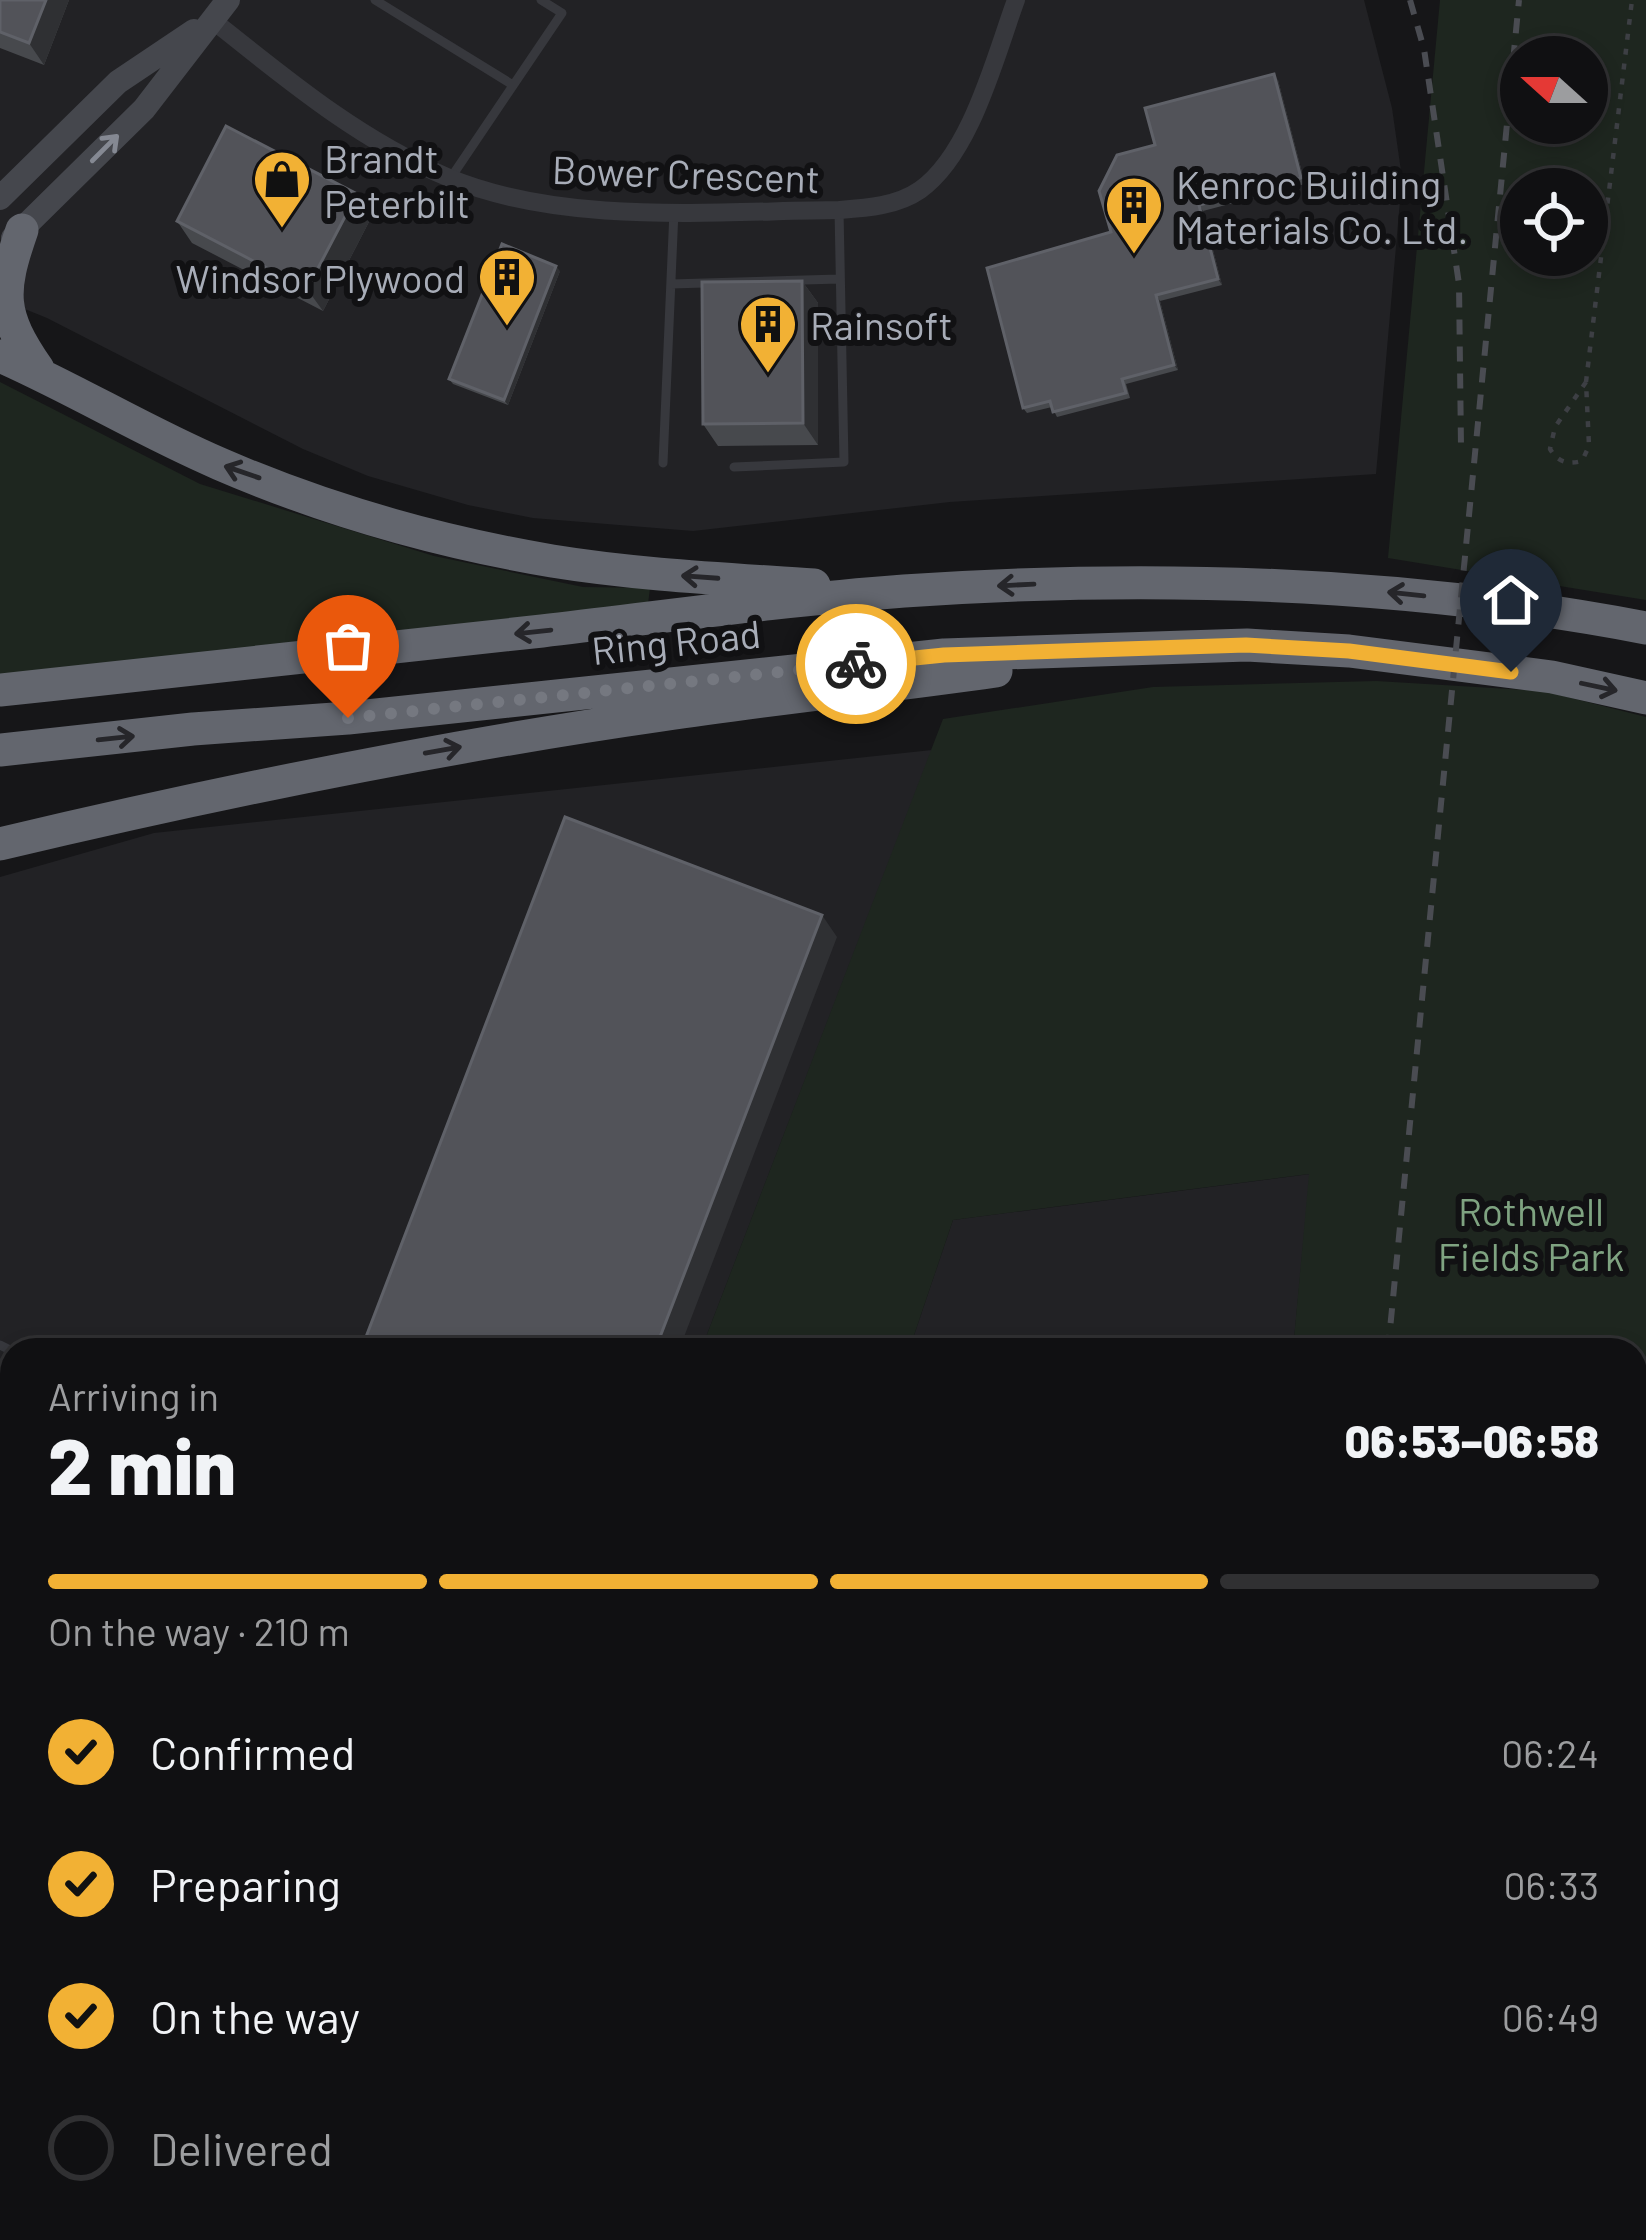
<!DOCTYPE html>
<html lang="en">
<head>
<meta charset="utf-8">
<style>
  :root { --surface:#101012; --page:#1e1e20; --text:#f1f3f6; --muted:#9c9d9f; --line:#303032; --accent:#f2b134 }
  body { margin:0; font-family:Barlow,sans-serif; background:var(--page); color:var(--text); height:100vh; display:flex; flex-direction:column; font-size:45px; white-space:nowrap }
  * { box-sizing:border-box; margin:0 }
  p { font-size:39px; color:var(--muted) }
  .icon { flex:none; width:66px; height:66px; fill:none; stroke:currentColor; stroke-width:2; stroke-linecap:round; stroke-linejoin:round }
  .map { position:relative; flex:1; overflow:hidden }
  .sheet { position:absolute; left:0px; top:1338px; width:1647px; height:903px; display:flex; flex-direction:column; background:var(--surface); border-radius:36px 36px 0 0; box-shadow:0 6px 18px #0003,0 0 0 3px var(--line) }
  .sheet>* { flex:none }
  .needle { width:78px; rotate:291deg }
  .tools { position:absolute; left:1500px; top:36px; display:grid; gap:24px }
  .tools a { display:grid; place-items:center; width:108px; height:108px; border-radius:50%; background:var(--surface); box-shadow:0 6px 18px #0003,0 0 0 3px var(--line); font-size:60px }
  .pin { position:absolute; display:grid; place-items:center; width:102px; height:102px; color:#fff; margin:-123px -51px; border-radius:50% 50% 50% 0; rotate:-45deg; box-shadow:0 0 12px #0007 }
  .pin .icon { rotate:45deg }
  .courier { position:absolute; display:grid; place-items:center; width:120px; height:120px; margin:-60px; border:9px solid #f2b134; border-radius:50%; background:#fff; color:#222; box-shadow:0 3px 15px #0007 }
  .summary em { font-style:normal; font-weight:800 }
  .summary div { display:flex; flex-direction:column-reverse }
  .summary { display:flex; align-items:center; justify-content:space-between; height:204px; padding:0 48px }
  h1 { font-size:78px; font-weight:800; line-height:90px }
  .bar { display:grid; grid-template-columns:repeat(4,1fr); gap:18px 12px; align-content:center; height:144px; padding:0 48px }
  .bar i { height:15px; border-radius:9px; background:var(--line) }
  .bar .active { background:var(--accent) }
  .bar p { grid-column:span 4 }
  ol { padding:0 48px; list-style:none }
  li { display:flex; align-items:center; gap:36px; height:132px }
  li p { margin-inline-start:auto }
  li .icon { padding:12px; border-radius:50%; background:var(--accent); color:#111; stroke-width:4 }
  li:last-child { color:var(--muted) }
  li i { width:66px; height:66px; border:6px solid var(--line); border-radius:50% }
  .map>svg:first-child { display:block }
</style>
</head>
<body>
<div class="map">
<svg width="1646" height="2240" viewBox="0 0 1646 2240">
  <rect width="100%" height="100%" fill="#161618"/>
  <path fill="#222225" d="M0,0H1364L1392,108L1402,178L1376,474L950,502L693,531L533,518L468,505L368,476L303,449L47,318L0,299Z
    M932,750L701,1350H12V2085L0,2081V877L154,833Z
    M1310,1174L1293,1350H909L953,1220Z
    M0,2176L12,2181V2229H139L153,2240H0Z
    M387,2229H1207L1206,2240H415Z"/>
  <path fill="#1e261f" fill-rule="evenodd" d="M1440,0H1646V600L1388,558ZM1587,57V123H1521V57ZM1587,189V255H1521V189Z
    M0,382L200,484L434,556L583,587L650,588L648,604L0,676Z
    M1376,681L1544,691L1646,717V1640L1635,1669V1350H1293L1309,1174L953,1220L909,1350H701L943,719L1153,687Z
    M1207,2229H1379L1378,2240H1206Z"/>
  <g fill="none" stroke-linecap="round" stroke-linejoin="round">
    <path stroke="#3d3f44" stroke-width="4.5" stroke-dasharray="6 9" stroke-linecap="butt" d="M1586,382L1555,427L1550,449C1558,462 1567,465 1582,461L1589,446L1586,382L1632,0"/>
    <path stroke="#37383d" stroke-width="9" d="M375,0L513,85
      M450,179L562,13L541,0
      M671,284L839,279
      M663,463L674,211
      M734,467L844,462L839,210
      M344,659L348,714
      M0,1345L12,1351
      M1635,1707L1646,1677
      M578,2240L582,2229
      M752,2240L754,2229
      M1505,2240L1506,2229"/>
    <path stroke="#37383d" stroke-width="18" d="M211,19C285,78 359,140 447,177C564,226 715,211 839,210C867,208 897,206 920,190C971,154 995,57 1016,0"/>
    <path stroke="#45474d" stroke-width="24" d="M0,198L118,82L194,31
      M13,238L144,109L228,0
      M0,2129L12,2134
      M262,2229L291,2240
      M187,2240L191,2229"/>
    <path stroke="#63666e" stroke-width="33" d="M22,230C0,293 0,314 38,369
      M0,356C75,389 145,432 220,464C324,509 440,542 552,561C638,575 727,579 814,585
      M0,690C181,671 362,651 542,631C662,617 783,600 904,591C1152,574 1401,581 1646,628
      M0,750L193,729L348,718L944,655L1247,645L1349,651L1552,677L1646,698
      M0,844C219,792 439,747 662,715C773,698 885,687 996,671"/>
    <path stroke="#4a4c52" stroke-width="6" stroke-dasharray="15 12" stroke-linecap="butt" d="M1410,0L1424,49L1459,284L1461,446
      M1388,1350L1519,0
      M1289,2240L1290,2229
      M1318,2240V2229"/>
  </g>
  <path fill="#47494d" d="M0,0H69L44,65L0,48Z
    M1278,80L1305,184L1203,211L1222,285L1160,301L1178,370L1126,384L1130,398L1057,417L1052,407L1027,413L1023,408L1155,145Z
    M357,194L372,216L323,311L192,243L177,221Z
    M560,271L508,405L453,384L449,379Z
    M802,281L818,303V445L718,446L703,424Z
    M1635,1820L1646,1825V2004L1641,2027L1645,1858L1638,1855H1635Z
    M440,2229H547L543,2240H465Z
    M600,2229H727L723,2240H629Z
    M1568,2229L1618,2240H1573Z"/>
  <path fill="#2f3033" d="M46,0H69L44,65L29,43Z
    M1274,74L1278,80L1305,184L1301,178Z
    M357,194L372,216L323,311L307,289Z
    M1199,205L1203,211L1222,285L1218,279Z
    M556,266L560,271L508,405L504,400Z
    M802,281L818,303V445L803,423Z
    M1156,295L1160,301L1178,370L1174,365Z
    M822,915L837,937L679,1350H655Z
    M12,1498V1560L0,1591V1529Z
    M1646,1962V2004L1641,2027L1635,2089V2010Z
    M523,2229H547L543,2240H519Z
    M704,2229H727L723,2240H699Z
    M1610,2229H1619L1618,2240H1609Z"/>
  <path fill="#525359" stroke="#5f6168" stroke-width="3" d="M0,0H46L29,43L0,32Z
    M1274,74L1301,178L1199,205L1218,279L1156,295L1174,365L1122,379L1126,393L1053,412L1050,401L1023,408L987,268L1111,232L1099,191L1117,155L1155,145L1145,108Z
    M226,126L357,194L307,289L177,221Z
    M502,244L556,266L504,400L449,379Z
    M802,281L803,423L703,424L702,282Z
    M565,817L822,915L655,1350H361Z
    M0,1441L12,1445V1498L0,1529Z
    M1635,1820L1646,1825V1852L1635,1846Z
    M1646,1853V1962L1635,2010V1865L1644,1864Z
    M0,2214L12,2219V2229H39L68,2240H0Z
    M478,2229H523L519,2240H507Z
    M642,2229H704L699,2240H671Z
    M1568,2229H1610L1609,2240H1581V2233L1567,2231Z"/>
  <defs><path id="oneway-shaft" d="M-6 0H5M1.5-3L5.5 0L1.5 3" fill="none" stroke-width="1.6" stroke-linecap="round" stroke-linejoin="round" transform="scale(3)"/></defs>
  <use stroke="#858993" href="#oneway-shaft" transform="translate(105 148) rotate(-45)"/>
  <g stroke="#26262a">
    <use href="#oneway-shaft" transform="translate(242 472) rotate(-161)"/>
    <use href="#oneway-shaft" transform="translate(700 577) rotate(-176)"/>
    <use href="#oneway-shaft" transform="translate(1016 585) rotate(177)"/>
    <use href="#oneway-shaft" transform="translate(1406 594) rotate(-174)"/>
    <use href="#oneway-shaft" transform="translate(533 632) rotate(174)"/>
    <use href="#oneway-shaft" transform="translate(1599 687) rotate(12)"/>
    <use href="#oneway-shaft" transform="translate(116 738) rotate(-6)"/>
    <use href="#oneway-shaft" transform="translate(443 750) rotate(-10)"/>
  </g>
  <g fill="none" stroke-linecap="round" stroke-linejoin="round">
    <path stroke="#757880" stroke-width="12" stroke-dasharray="0 21.6" d="M348,718L856,664"/>
    <path stroke="#f2b134" stroke-width="15" d="M856,664L944,655L1246,645L1349,651L1511,672"/>
  </g>
  <defs>
    <g id="shop-pin" transform="scale(3)"><path d="M0 17L-7.5 6A9.5 9.5 0 1 1 7.5 6Z" fill="#f2b134" stroke="#111113"/><path d="M-5-2.5h2.3a2.7 3.5 0 0 1 5.4 0H5L5.5 6h-11ZM-1.5-2.5h3a1.5 2.3 0 0 0-3 0Z" fill="#111"/></g>
    <g id="building-pin" transform="scale(3)"><path d="M0 17L-7.5 6A9.5 9.5 0 1 1 7.5 6Z" fill="#f2b134" stroke="#111113"/><path d="M-4-6H4V6H1V3H-1V6H-4ZM-2.5-4.3h1.7v1.8h-1.7ZM.8-4.3h1.7v1.8H.8ZM-2.5-1h1.7V.8h-1.7ZM.8-1h1.7V.8H.8Z" fill="#111"/></g>
  </defs>
  <g fill-rule="evenodd">
    <use href="#shop-pin" x="282" y="179"/>
    <use href="#building-pin" x="1134" y="205"/>
    <use href="#building-pin" x="507" y="277"/>
    <use href="#building-pin" x="768" y="324"/>
  </g>
  <g text-anchor="middle" dominant-baseline="central" stroke-width="12" stroke-linejoin="round" paint-order="stroke">
    <g font-size="39" fill="#a8adb8" stroke="#111113" text-anchor="start">
      <text x="324" y="157">Brandt<tspan x="324" dy="45">Peterbilt</tspan></text>
      <text x="1176" y="183">Kenroc Building<tspan x="1176" dy="45">Materials Co. Ltd.</tspan></text>
      <text x="465" y="277" text-anchor="end">Windsor Plywood</text>
      <text x="810" y="324">Rainsoft</text>
    </g>
    <g font-size="39" fill="#a8adb8" stroke="#111113">
      <text transform="translate(686 173) rotate(2)">Bower Crescent</text>
      <text transform="translate(676 641) rotate(-6)">Ring Road</text>
    </g>
    <g font-size="39" fill="#7fa381" stroke="#111113">
      <text x="1531" y="1210">Rothwell<tspan x="1531" dy="45">Fields Park</tspan></text>
    </g>
  </g>
</svg>
<div class="tools">
<a><svg class="needle" viewBox="-14 -14 28 28"><path d="M0-13l5 13h-10z" fill="#e53935"/><path d="M0 13l5-13h-10z" fill="#9c9d9f"/></svg></a>
<a><svg class="icon" aria-label="locate" viewBox="0 0 24 24"><circle cx="12" cy="12" r="6"/><path d="M12 2v4M12 18v4M2 12h4M18 12h4"/></svg></a>
</div>
<div class="pin" style="left:348px;top:718px;background:#ea580c"><svg class="icon" aria-label="bag" viewBox="0 0 24 24"><path d="M5 8h14l-1 12H6zM9 8a3 3 0 0 1 6 0"/></svg></div>
<div class="pin" style="left:1511px;top:672px;background:#1f2937"><svg class="icon" aria-label="home" viewBox="0 0 24 24"><path d="M3 11l9-7 9 7M6 9v11h12V9"/></svg></div>
<div class="courier" style="left:856px;top:664px"><svg class="icon" aria-label="bike" viewBox="0 0 24 24"><circle cx="6" cy="16" r="4"/><circle cx="18" cy="16" r="4"/><path d="M6 16l4-8h5l3 8M10 8l3 8H6M13 5h3"/></svg></div>
<section class="sheet">
<div class="summary"><div><h1>2 min</h1><p>Arriving in</p></div><em>06:53–06:58</em></div>
<div class="bar"><i class="active"></i><i class="active"></i><i class="active"></i><i></i><p>On the way · 210 m</p></div>
<ol>
<li><svg class="icon" aria-label="check" viewBox="0 0 24 24"><path d="M5 12l5 5 9-10"/></svg>Confirmed<p>06:24</p></li>
<li><svg class="icon" aria-label="check" viewBox="0 0 24 24"><path d="M5 12l5 5 9-10"/></svg>Preparing<p>06:33</p></li>
<li><svg class="icon" aria-label="check" viewBox="0 0 24 24"><path d="M5 12l5 5 9-10"/></svg>On the way<p>06:49</p></li>
<li><i></i>Delivered</li>
</ol>
</section>
</div>
</body>
</html>
